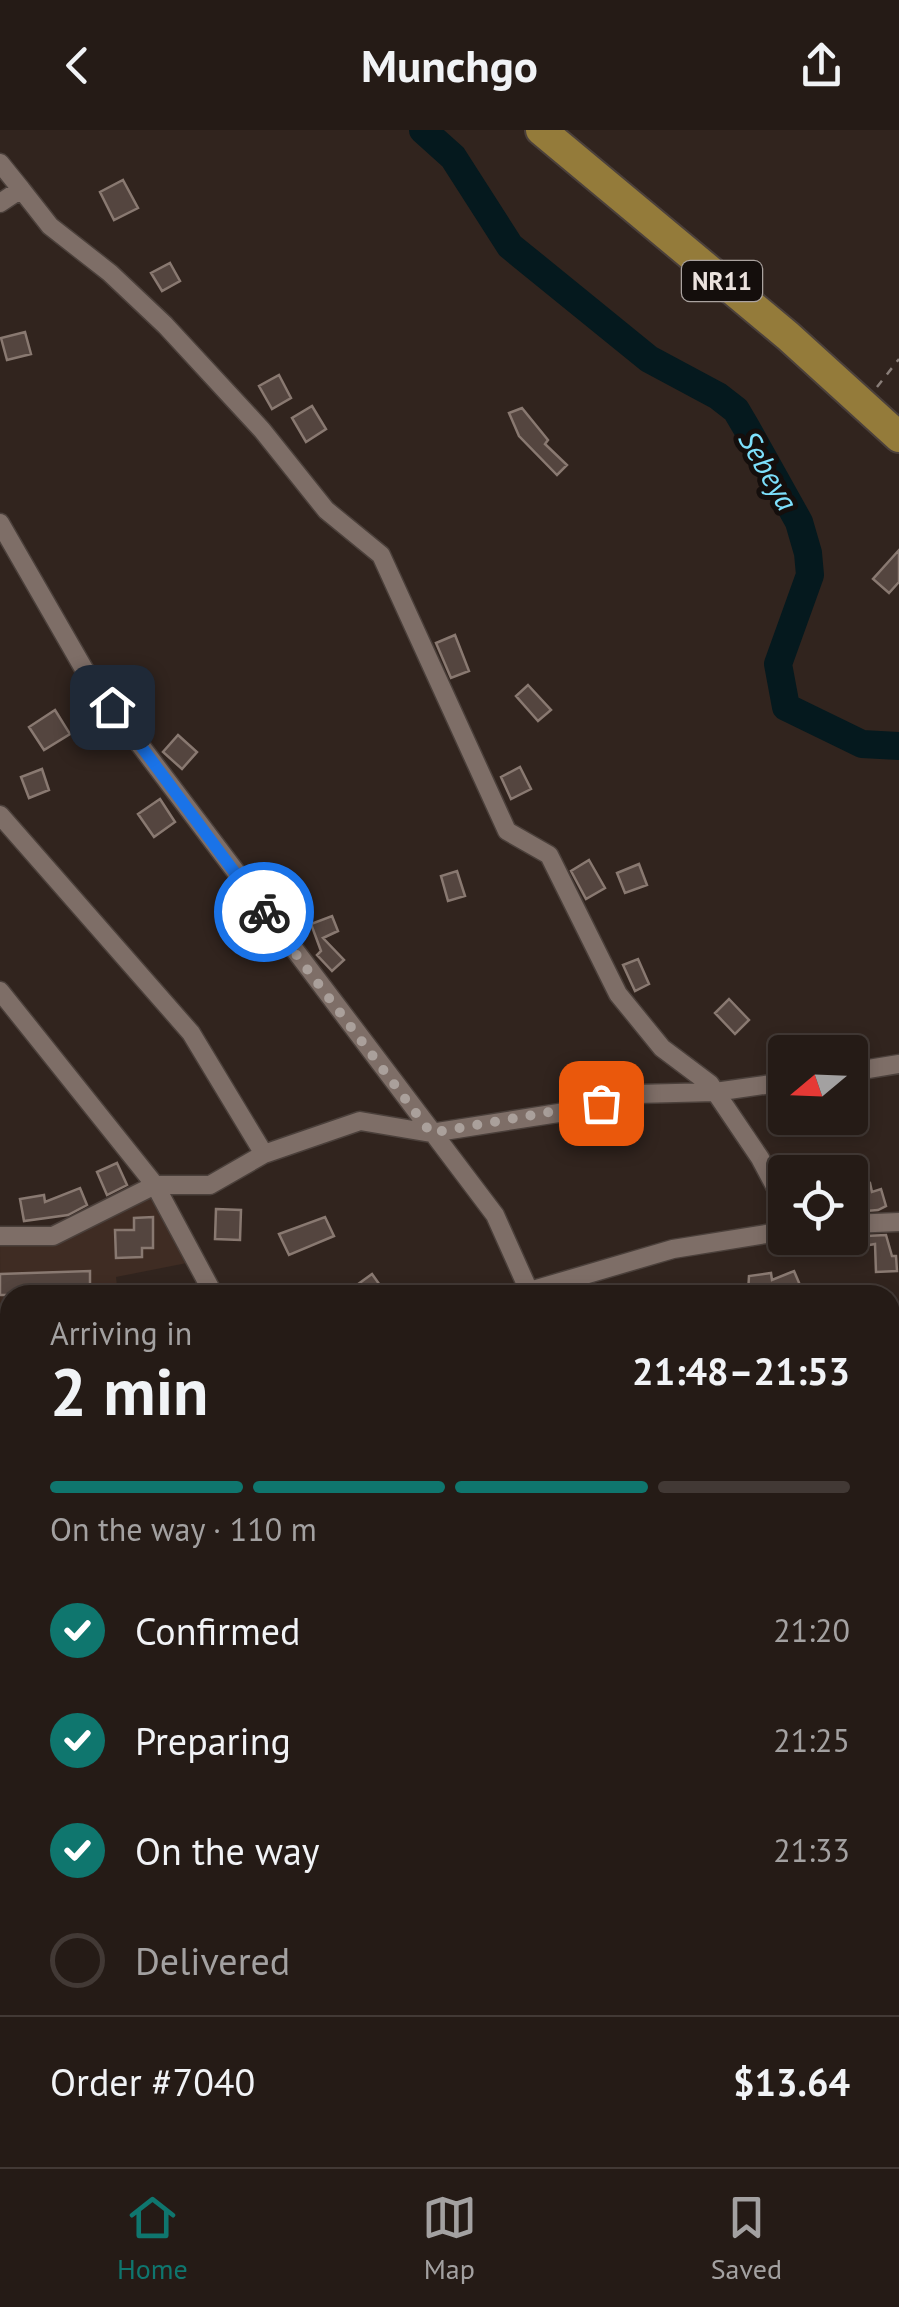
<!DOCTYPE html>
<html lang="en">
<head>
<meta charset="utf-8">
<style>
  :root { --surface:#251b16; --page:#2d241f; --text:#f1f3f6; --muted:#a3a1a1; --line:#423935; --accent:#0f766e }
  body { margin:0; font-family:"PT Sans",sans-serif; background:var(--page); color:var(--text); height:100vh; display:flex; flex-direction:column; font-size:38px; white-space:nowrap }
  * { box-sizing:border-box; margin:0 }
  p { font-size:32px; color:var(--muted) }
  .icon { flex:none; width:55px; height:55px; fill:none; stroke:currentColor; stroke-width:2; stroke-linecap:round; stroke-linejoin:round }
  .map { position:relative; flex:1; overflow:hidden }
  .sheet { position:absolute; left:0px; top:1155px; width:900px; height:882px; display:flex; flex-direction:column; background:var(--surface); border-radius:30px 30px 0 0; box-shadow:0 5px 15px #0003,0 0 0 2px var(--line) }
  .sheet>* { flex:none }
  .needle { width:65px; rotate:251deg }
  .tools { position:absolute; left:768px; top:905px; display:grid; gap:20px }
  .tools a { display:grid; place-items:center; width:100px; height:100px; border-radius:10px; background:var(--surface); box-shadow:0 5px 15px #0003,0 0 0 2px var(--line); font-size:50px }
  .pin { position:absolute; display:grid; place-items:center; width:85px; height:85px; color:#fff; margin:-42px; border-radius:20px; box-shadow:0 5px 15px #0006 }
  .courier { position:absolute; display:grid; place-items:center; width:100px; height:100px; margin:-50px; border:8px solid #1a73e8; border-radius:50%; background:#fff; color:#222; box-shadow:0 2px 12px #0007 }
  .headline em { font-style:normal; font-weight:600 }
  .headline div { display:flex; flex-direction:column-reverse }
  .headline { display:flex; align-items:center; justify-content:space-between; height:170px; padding:0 50px }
  h1 { font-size:65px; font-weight:600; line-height:75px }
  .bar { display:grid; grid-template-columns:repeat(4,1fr); gap:15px 10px; align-content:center; height:120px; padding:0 50px }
  .bar i { height:12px; border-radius:8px; background:var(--line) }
  .bar .on { background:var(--accent) }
  .bar p { grid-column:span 4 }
  .line { display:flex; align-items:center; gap:25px; padding:0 50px; border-top:2px solid var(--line) }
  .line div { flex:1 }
  ol { padding:0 50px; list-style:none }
  li { display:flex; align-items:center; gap:30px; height:110px }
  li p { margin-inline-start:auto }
  li .icon { padding:10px; border-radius:50%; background:var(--accent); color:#fff; stroke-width:4 }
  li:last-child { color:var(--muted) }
  li i { width:55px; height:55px; border:5px solid var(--line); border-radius:50% }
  header { display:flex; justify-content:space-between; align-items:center; height:130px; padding:0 50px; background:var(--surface); font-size:45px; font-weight:600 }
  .dock { display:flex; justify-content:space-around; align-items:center; height:140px; border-top:2px solid var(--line); background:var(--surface); font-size:28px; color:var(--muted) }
  .dock a { display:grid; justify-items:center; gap:5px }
  .dock .on { color:var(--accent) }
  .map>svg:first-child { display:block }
</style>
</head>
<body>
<header><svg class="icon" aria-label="back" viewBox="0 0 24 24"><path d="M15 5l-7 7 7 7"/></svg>Munchgo<svg class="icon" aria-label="share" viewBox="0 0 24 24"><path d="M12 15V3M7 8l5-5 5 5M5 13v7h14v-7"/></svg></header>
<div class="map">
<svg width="899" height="2037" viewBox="0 0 899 2037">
  <rect width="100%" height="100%" fill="#31241e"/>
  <path fill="#3f2c23" d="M151,1060L192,1132L116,1147L118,1165H10V1374L1,1384L0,1107L55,1108Z"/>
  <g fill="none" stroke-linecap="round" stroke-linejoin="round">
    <path stroke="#05191e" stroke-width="28" d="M423,0L453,27L510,116L649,229L718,266L736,280L746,297L799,392L808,423L810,445L778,534L786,577L862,614L899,616"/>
  </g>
  <path fill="#54453f" stroke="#897971" stroke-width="2.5" d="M123,50L138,78L114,90L100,62Z
    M170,133L180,151L162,161L151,143Z
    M25,202L31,224L7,230L1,208Z
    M279,245L291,268L272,279L259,256Z
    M312,276L326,299L306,312L292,288Z
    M522,278L548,310L545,314L567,335L557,345L519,306L509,283Z
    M899,420V452L889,463L873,449Z
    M455,505L469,541L451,548L436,513Z
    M528,555L551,580L538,591L516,566Z
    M55,580L70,604L44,620L29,597Z
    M178,605L197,622L182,639L163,622Z
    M520,637L531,659L511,669L501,647Z
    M42,639L49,660L29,668L21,647Z
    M160,669L175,692L154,707L138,684Z
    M589,730L605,758L586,769L571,741Z
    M639,734L647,755L625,763L617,743Z
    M457,741L465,766L448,771L441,746Z
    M332,786L338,801L323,808L344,830L332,841L317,825L321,821L311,794Z
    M638,829L649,854L635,861L623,835Z
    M729,869L749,890L735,904L715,883Z
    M117,1033L127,1055L107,1065L97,1042Z
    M870,1053L872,1062L881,1059L886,1076L878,1080L866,1081L860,1056Z
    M80,1058L87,1075L68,1085L24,1091L20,1069L44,1065L45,1072Z
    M216,1079L241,1080L240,1110L215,1109Z
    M153,1087V1118H142V1127L116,1128L115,1100H134V1088Z
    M325,1087L334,1106L289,1125L279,1104Z
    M886,1105L892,1126H896L897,1141L876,1142L875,1114L869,1115L866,1106Z
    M90,1141V1165H0V1144Z
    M794,1141L800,1155L780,1163H748L749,1146L771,1143L772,1150Z
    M372,1144L387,1165H343Z"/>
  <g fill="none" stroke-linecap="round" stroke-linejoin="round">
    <g stroke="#4b403b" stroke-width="21">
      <path id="minor" d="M0,33L21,59L0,73
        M21,59L50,96L110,143L165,195L262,300L326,380L381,425L507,701L549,725L618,864L662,918L710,954L760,1028L785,1075
        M0,393L88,546L495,1085L529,1161
        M0,685L191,903L264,1024
        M0,861L155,1055L214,1165
        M850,942L899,934
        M850,1094L899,1092
        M0,1106H53L155,1055H210L264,1024L360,991L431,1003L565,982L636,964L715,962L785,952
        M516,1165L673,1119L785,1101
        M0,1759L10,1752"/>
    </g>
    <g stroke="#4b403b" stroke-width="34">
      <path id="trunk" d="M541,0L788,206L899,307"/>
    </g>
    <path stroke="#897e79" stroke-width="2.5" stroke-dasharray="8 8" stroke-linecap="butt" d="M877,257L899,229
      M792,2028L818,2037"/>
    <use href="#minor" stroke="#7e6e67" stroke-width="18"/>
    <use href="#trunk" stroke="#947b3a" stroke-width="30"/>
  </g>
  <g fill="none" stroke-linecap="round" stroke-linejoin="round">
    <path stroke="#aaa09b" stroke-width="10" stroke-dasharray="0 18" d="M264,782L431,1003L601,973"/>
    <path stroke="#1a73e8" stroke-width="12" d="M112,577L264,782"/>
  </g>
  <g text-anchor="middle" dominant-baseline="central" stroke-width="10" stroke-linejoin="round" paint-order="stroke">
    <rect fill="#140e0c" stroke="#aaa29f" stroke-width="2.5" x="682" y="131" width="80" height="40" rx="8"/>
    <g font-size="25" font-weight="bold" fill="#ebe2de">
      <text x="722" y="151">NR11</text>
    </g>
    <g font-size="30" font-style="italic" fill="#7de0fc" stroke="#140e0c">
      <text transform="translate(769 340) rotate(60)">Sebeya</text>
    </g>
  </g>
</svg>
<div class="tools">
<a><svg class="needle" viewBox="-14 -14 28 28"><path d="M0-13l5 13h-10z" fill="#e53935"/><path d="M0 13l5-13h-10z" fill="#a3a1a1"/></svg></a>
<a><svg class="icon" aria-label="locate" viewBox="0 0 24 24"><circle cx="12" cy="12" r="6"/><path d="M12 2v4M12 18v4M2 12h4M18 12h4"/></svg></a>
</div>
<div class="pin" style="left:601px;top:973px;background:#ea580c"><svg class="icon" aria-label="bag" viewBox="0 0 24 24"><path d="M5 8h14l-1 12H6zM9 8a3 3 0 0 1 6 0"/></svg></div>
<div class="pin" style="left:112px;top:577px;background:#1f2937"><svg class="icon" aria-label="home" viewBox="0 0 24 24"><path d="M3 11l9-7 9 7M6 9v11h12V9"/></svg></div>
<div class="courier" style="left:264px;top:782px"><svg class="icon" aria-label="bike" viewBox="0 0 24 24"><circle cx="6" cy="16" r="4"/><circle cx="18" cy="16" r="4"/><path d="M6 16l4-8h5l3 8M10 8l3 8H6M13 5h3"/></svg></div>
<section class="sheet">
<div class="headline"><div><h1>2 min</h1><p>Arriving in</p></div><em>21:48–21:53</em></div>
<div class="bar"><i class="on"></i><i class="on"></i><i class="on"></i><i></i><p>On the way · 110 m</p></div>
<ol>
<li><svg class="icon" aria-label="check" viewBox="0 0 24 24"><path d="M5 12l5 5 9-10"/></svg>Confirmed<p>21:20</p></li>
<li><svg class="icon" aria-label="check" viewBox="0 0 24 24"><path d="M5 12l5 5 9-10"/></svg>Preparing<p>21:25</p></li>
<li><svg class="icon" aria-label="check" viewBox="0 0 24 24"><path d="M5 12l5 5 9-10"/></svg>On the way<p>21:33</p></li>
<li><i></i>Delivered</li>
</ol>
<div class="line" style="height:130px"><div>Order #7040</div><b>$13.64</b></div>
</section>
</div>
<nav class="dock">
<a class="on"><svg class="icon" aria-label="home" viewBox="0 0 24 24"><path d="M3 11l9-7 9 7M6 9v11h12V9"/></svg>Home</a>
<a><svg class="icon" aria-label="map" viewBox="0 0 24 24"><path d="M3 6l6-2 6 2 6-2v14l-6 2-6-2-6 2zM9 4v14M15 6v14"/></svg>Map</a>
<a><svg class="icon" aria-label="saved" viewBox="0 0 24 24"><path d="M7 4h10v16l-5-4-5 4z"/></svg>Saved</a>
</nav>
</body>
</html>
